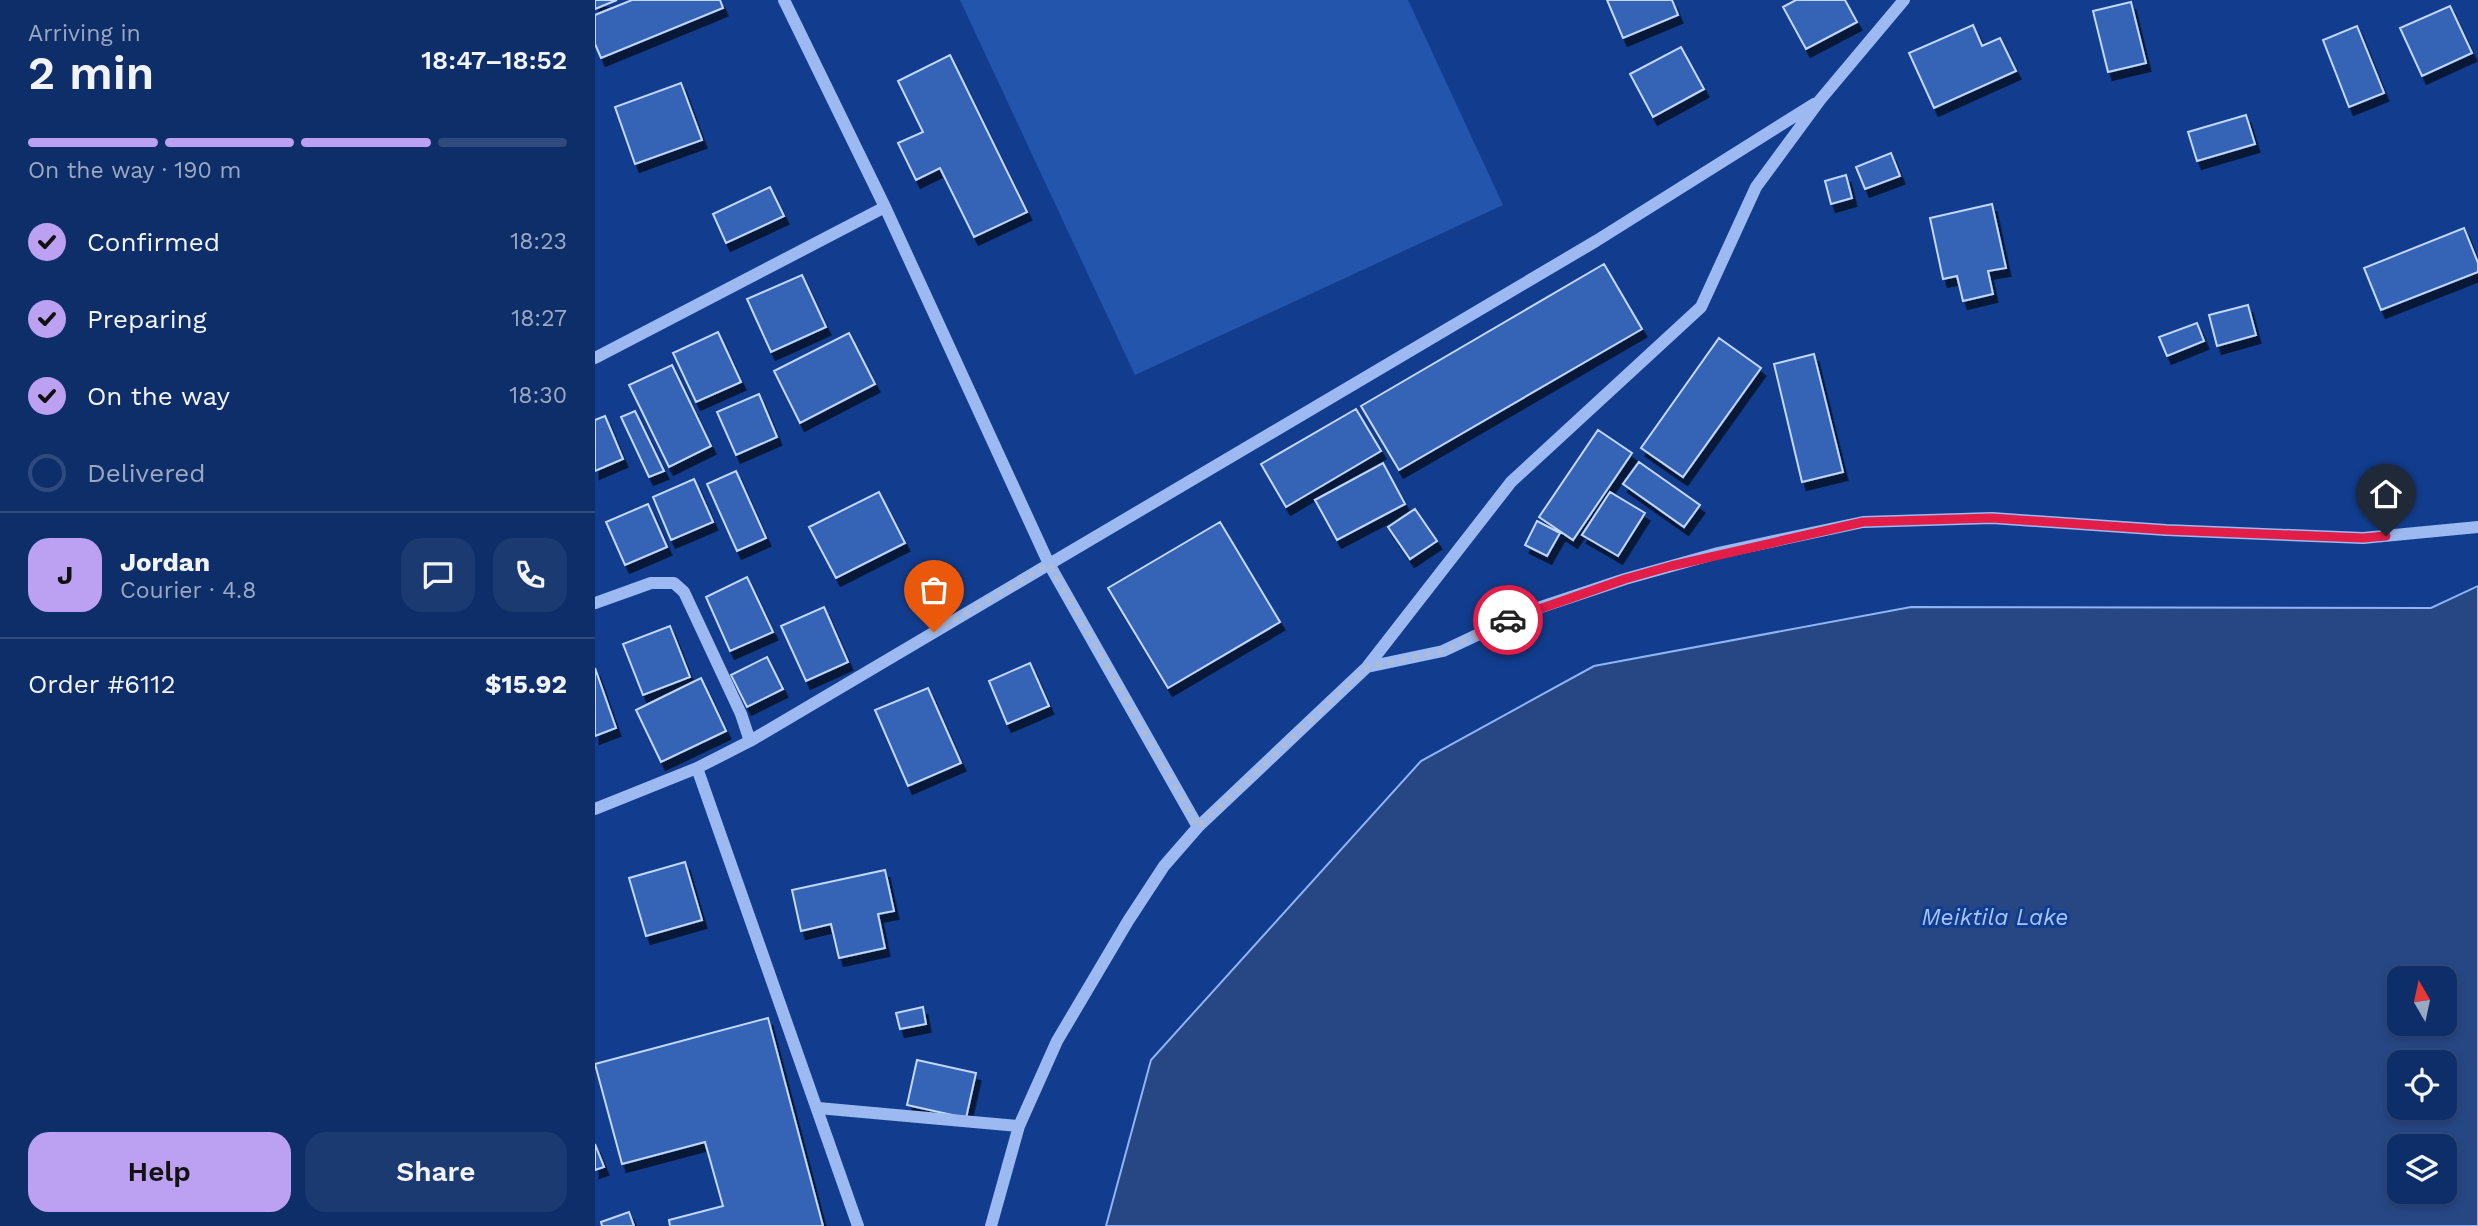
<!DOCTYPE html>
<html lang="en">
<head>
<meta charset="utf-8">
<style>
  :root { --surface:#0e2e6a; --page:#1c3a72; --text:#f1f3f6; --muted:#9ba8c1; --line:#2e4a7e; --accent:#bca0f2 }
  body { margin:0; font-family:"Work Sans",sans-serif; background:var(--page); color:var(--text); height:100vh; display:flex; flex-direction:column; font-size:26px; white-space:nowrap }
  * { box-sizing:border-box; margin:0 }
  p { font-size:23px; color:var(--muted) }
  .icon { flex:none; width:38px; height:38px; fill:none; stroke:currentColor; stroke-width:2; stroke-linecap:round; stroke-linejoin:round }
  .map { position:relative; flex:1; overflow:hidden }
  .drawer { display:flex; flex-direction:column; background:var(--surface); width:595px }
  .drawer>* { flex:none }
  .needle { width:46px; rotate:351deg }
  .fabs { position:absolute; left:1792px; top:966px; display:grid; gap:14px }
  .fabs a { display:grid; place-items:center; width:70px; height:70px; border-radius:14px; background:var(--surface); box-shadow:0 4px 10px #0003,0 0 0 2px var(--line); font-size:35px }
  .pin { position:absolute; display:grid; place-items:center; width:60px; height:60px; color:#fff; margin:-72px -30px; border-radius:50% 50% 50% 0; rotate:-45deg; box-shadow:0 0 7px #0007 }
  .pin .icon { rotate:45deg }
  .courier { position:absolute; display:grid; place-items:center; width:70px; height:70px; margin:-35px; border:5px solid #e11d48; border-radius:50%; background:#fff; color:#222; box-shadow:0 2px 9px #0007 }
  .headline em { font-style:normal; font-weight:600 }
  .headline div { display:flex; flex-direction:column-reverse }
  .headline { display:flex; align-items:center; justify-content:space-between; height:119px; padding:0 28px }
  h1 { font-size:46px; font-weight:600; line-height:52px }
  .bar { display:grid; grid-template-columns:repeat(4,1fr); gap:10px 7px; align-content:center; height:84px; padding:0 28px }
  .bar i { height:9px; border-radius:5px; background:var(--line) }
  .bar .active { background:var(--accent) }
  .bar p { grid-column:span 4 }
  .line { display:flex; align-items:center; gap:18px; padding:0 28px; border-top:2px solid var(--line) }
  .line div { flex:1 }
  .round { display:grid; place-items:center; flex:none; width:74px; height:74px; border-radius:21px; background:var(--page) }
  ol { padding:0 28px; list-style:none }
  li { display:flex; align-items:center; gap:21px; height:77px }
  li p { margin-inline-start:auto }
  li .icon { padding:7px; border-radius:50%; background:var(--accent); color:#111; stroke-width:4 }
  li:last-child { color:var(--muted) }
  li i { width:38px; height:38px; border:4px solid var(--line); border-radius:50% }
  .primary-button { display:flex; gap:14px; margin-top:auto; padding:14px 28px }
  .primary-button a { flex:1; height:80px; border-radius:21px; background:var(--accent); color:#111; font-size:28px; font-weight:600; line-height:80px; text-align:center }
  .primary-button a+a { background:var(--page); color:var(--text) }
  main { display:flex; flex:1; min-height:0 }
  .map>svg:first-child { display:block }
</style>
</head>
<body>
<main>
<section class="drawer">
<div class="headline"><div><h1>2 min</h1><p>Arriving in</p></div><em>18:47–18:52</em></div>
<div class="bar"><i class="active"></i><i class="active"></i><i class="active"></i><i></i><p>On the way · 190 m</p></div>
<ol>
<li><svg class="icon" aria-label="check" viewBox="0 0 24 24"><path d="M5 12l5 5 9-10"/></svg>Confirmed<p>18:23</p></li>
<li><svg class="icon" aria-label="check" viewBox="0 0 24 24"><path d="M5 12l5 5 9-10"/></svg>Preparing<p>18:27</p></li>
<li><svg class="icon" aria-label="check" viewBox="0 0 24 24"><path d="M5 12l5 5 9-10"/></svg>On the way<p>18:30</p></li>
<li><i></i>Delivered</li>
</ol>
<div class="line" style="height:126px"><b class="round" style="background:var(--accent);color:#111">J</b><div><b>Jordan</b><p>Courier · 4.8</p></div><a class="round"><svg class="icon" aria-label="chat" viewBox="0 0 24 24"><path d="M4 5h16v11H9l-5 4z"/></svg></a><a class="round"><svg class="icon" aria-label="phone" viewBox="0 0 24 24"><path d="M5 4h4l2 5-3 2q2 4 5 5l2-3 5 2v4C11 20 4 13 5 4z"/></svg></a></div>
<div class="line" style="height:91px"><div>Order #6112</div><b>$15.92</b></div>
<div class="primary-button"><a>Help</a><a>Share</a></div>
</section>
<div class="map">
<svg width="1883" height="1226" viewBox="0 0 1883 1226">
  <defs>
    <filter id="shadow"><feDropShadow dx="4.5" dy="8" stdDeviation="0" flood-color="#0009"/></filter>
  </defs>
  <rect width="100%" height="100%" fill="#123d8e"/>
  <path fill="#2455ad" d="M365,0H813L908,205L540,375Z"/>
  <path fill="#274784" stroke="#8db4f5" stroke-width="2" fill-rule="evenodd" d="M1883,586V1226H511L556,1060L826,761L999,666L1316,607L1836,608ZM1804,978H1850V1024H1804ZM1804,1062H1850V1108H1804ZM1804,1146H1850V1192H1804Z"/>
  <path fill="#3663b5" stroke="#c2d7fc" stroke-width="2" filter="url(#shadow)" d="M0,0H22L0,9Z
    M37,0H125L128,8L6,58L0,44V15Z
    M1012,0H1077L1083,15L1028,38Z
    M1201,0H1250L1262,22L1211,49L1188,7Z
    M1536,2L1551,63L1513,72L1498,11Z
    M1855,6L1877,53L1827,76L1805,28Z
    M1378,25L1387,46L1405,38L1421,71L1339,108L1314,53Z
    M1762,26L1789,93L1754,107L1728,40Z
    M1086,47L1109,89L1058,117L1035,74Z
    M355,55L432,212L379,237L345,168L321,180L303,143L328,132L303,81Z
    M86,83L107,140L40,164L20,107Z
    M1651,115L1660,144L1602,161L1593,132Z
    M1296,153L1305,176L1270,189L1261,167Z
    M1251,175L1257,198L1236,204L1230,181Z
    M175,187L189,216L131,243L118,214Z
    M1397,204L1411,268L1393,271L1398,294L1368,301L1362,276L1348,279L1335,218Z
    M1869,228L1883,263V272L1786,310L1769,268Z
    M1009,264L1047,329L804,470L766,406Z
    M207,275L231,327L176,352L152,299Z
    M1653,305L1661,335L1622,346L1614,315Z
    M1602,323L1609,341L1572,356L1564,337Z
    M123,332L146,382L101,402L78,353Z
    M254,333L280,384L205,423L179,371Z
    M1124,338L1166,368L1088,477L1046,448Z
    M1219,354L1248,472L1207,482L1179,364Z
    M77,365L116,446L74,467L34,385Z
    M164,394L182,437L141,455L122,412Z
    M761,409L786,451L691,507L666,464Z
    M40,411L69,471L54,477L26,417Z
    M10,416L28,459L0,471V420Z
    M1003,430L1037,453L978,540L944,517Z
    M1044,462L1105,505L1089,527L1028,484Z
    M788,463L810,504L742,540L720,500Z
    M141,471L171,538L142,551L112,484Z
    M99,479L118,522L76,540L58,497Z
    M284,492L310,543L241,578L214,527Z
    M1015,492L1050,513L1023,556L987,535Z
    M53,504L72,547L30,565L11,522Z
    M820,509L842,541L815,559L793,527Z
    M942,521L965,533L952,556L930,545Z
    M625,522L685,622L573,688L513,588Z
    M152,577L178,632L135,651L111,597Z
    M229,607L253,662L211,681L186,626Z
    M75,626L95,677L48,695L28,644Z
    M172,657L188,689L152,707L136,675Z
    M435,663L454,706L412,724L394,681Z
    M0,668L21,728L0,736Z
    M106,678L131,731L66,762L41,710Z
    M333,688L366,763L313,786L280,710Z
    M90,862L107,920L51,936L34,878Z
    M290,870L299,911L283,914L290,948L244,958L236,924L206,931L197,890Z
    M328,1007L331,1024L305,1029L301,1013Z
    M173,1018L228,1226H75L74,1220L128,1206L110,1142L27,1164L0,1064Z
    M322,1060L381,1073L371,1118L312,1105Z
    M0,1144L9,1167L0,1170Z
    M34,1212L39,1226H7L6,1222Z"/>
  <g fill="none" stroke-linecap="round" stroke-linejoin="round">
    <path stroke="#9cbaf1" stroke-width="12" d="M189,0L290,207L454,564L603,827
      M0,358L290,207
      M0,603L56,583H79L89,592L146,714L155,741
      M772,667L848,651L931,612L1030,579L1123,553L1268,522L1397,518L1571,530L1768,538L1883,527
      M102,768L263,1226
      M0,809L102,768L155,741L1001,241L1219,104
      M223,1108L424,1126
      M396,1226L424,1126L462,1041L533,921L569,866L603,827L772,667L916,482L1106,307L1161,187L1225,100L1309,0"/>
  </g>
  <g fill="none" stroke-linecap="round" stroke-linejoin="round">
    <path stroke="#acbbd7" stroke-width="7" stroke-dasharray="0 12.6" d="M339,632L454,564L603,827L772,667L848,651L913,620"/>
    <path stroke="#e11d48" stroke-width="9" d="M913,620L1030,579L1076,566L1268,522L1397,518L1571,530L1768,538L1791,536"/>
  </g>
  <g text-anchor="middle" dominant-baseline="central" stroke-width="6" stroke-linejoin="round" paint-order="stroke">
    <g font-size="23" font-style="italic" fill="#a7c5f9" stroke="#123d8e">
      <text x="1400" y="917">Meiktila Lake</text>
    </g>
  </g>
</svg>
<div class="fabs">
<a><svg class="needle" viewBox="-14 -14 28 28"><path d="M0-13l5 13h-10z" fill="#e53935"/><path d="M0 13l5-13h-10z" fill="#9ba8c1"/></svg></a>
<a><svg class="icon" aria-label="locate" viewBox="0 0 24 24"><circle cx="12" cy="12" r="6"/><path d="M12 2v4M12 18v4M2 12h4M18 12h4"/></svg></a>
<a><svg class="icon" aria-label="layers" viewBox="0 0 24 24"><path d="M12 4l9 5-9 5-9-5zM3 14l9 5 9-5"/></svg></a>
</div>
<div class="pin" style="left:339px;top:632px;background:#ea580c"><svg class="icon" aria-label="bag" viewBox="0 0 24 24"><path d="M5 8h14l-1 12H6zM9 8a3 3 0 0 1 6 0"/></svg></div>
<div class="pin" style="left:1791px;top:536px;background:#1f2937"><svg class="icon" aria-label="home" viewBox="0 0 24 24"><path d="M3 11l9-7 9 7M6 9v11h12V9"/></svg></div>
<div class="courier" style="left:913px;top:620px"><svg class="icon" aria-label="car" viewBox="0 0 24 24"><path d="M5 17H2v-5l4-1 3-4h7l3 4 3 1v5h-3M9 17h6M6 11h13"/><circle cx="7" cy="17" r="2"/><circle cx="17" cy="17" r="2"/></svg></div>
</div>
</main>
</body>
</html>
